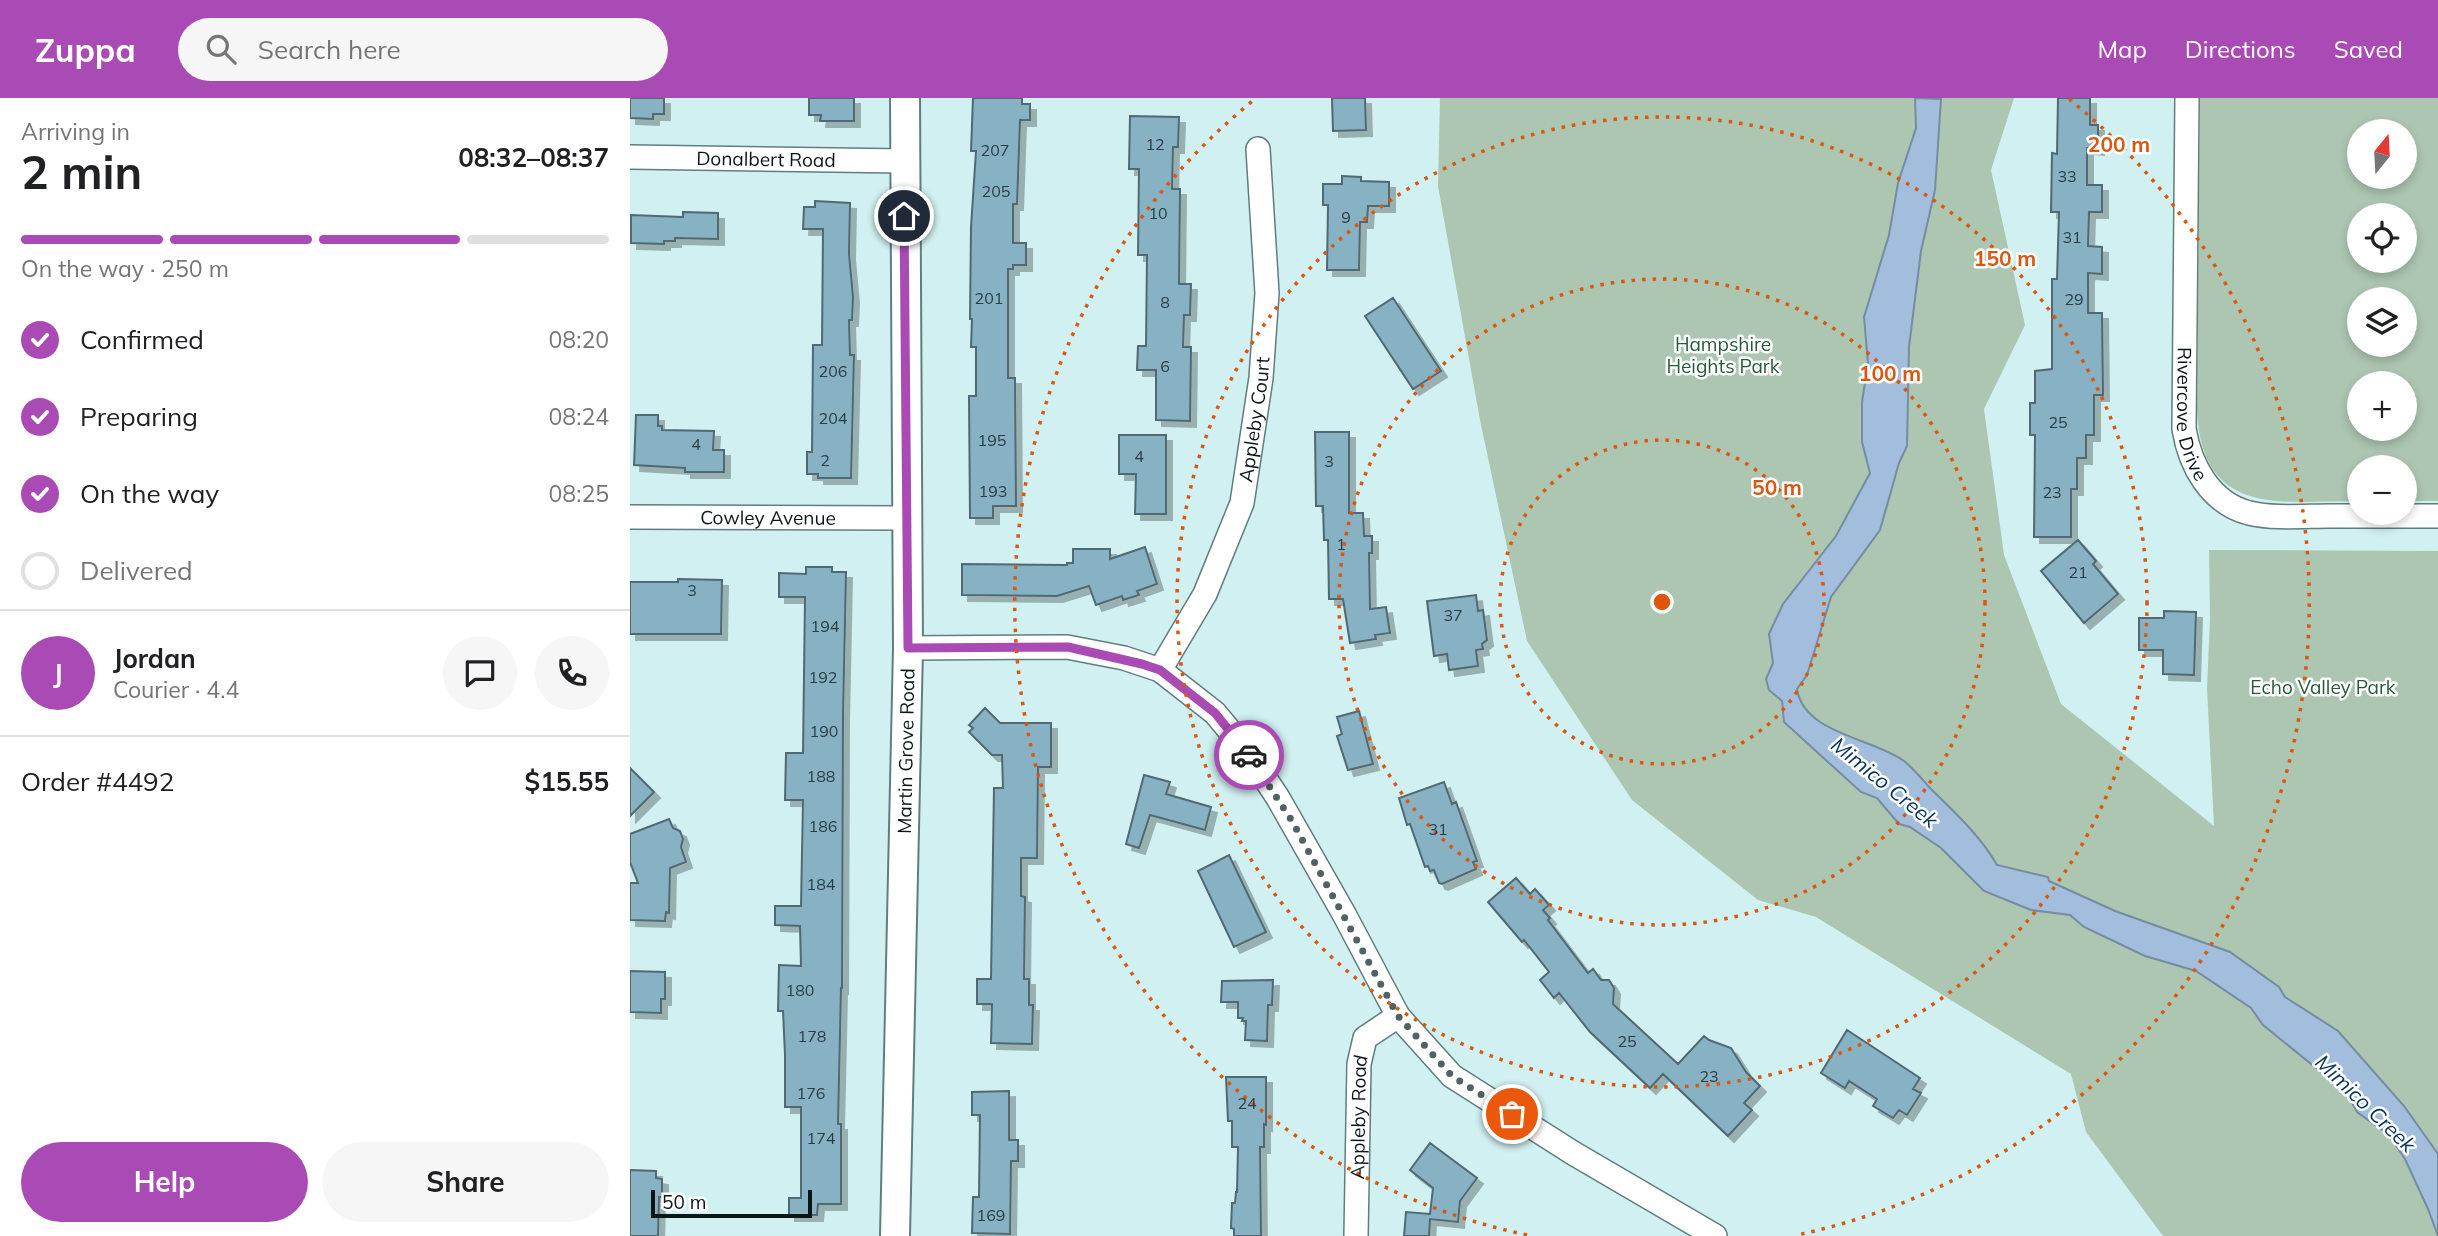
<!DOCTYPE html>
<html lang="en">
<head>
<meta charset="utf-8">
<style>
  :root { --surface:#fff; --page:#f6f6f6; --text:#202124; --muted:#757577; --line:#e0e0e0; --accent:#aa4bb5 }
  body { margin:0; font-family:Mulish,sans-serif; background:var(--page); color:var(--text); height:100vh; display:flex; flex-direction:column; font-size:26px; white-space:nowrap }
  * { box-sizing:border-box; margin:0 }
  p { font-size:23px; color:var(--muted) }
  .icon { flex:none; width:38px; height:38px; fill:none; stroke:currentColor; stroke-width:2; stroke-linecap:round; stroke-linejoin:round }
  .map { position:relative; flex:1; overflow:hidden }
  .details { display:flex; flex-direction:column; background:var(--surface); width:630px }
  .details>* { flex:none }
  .needle { width:46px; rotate:18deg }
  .fabs { position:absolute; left:1717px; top:21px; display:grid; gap:14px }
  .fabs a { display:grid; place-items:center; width:70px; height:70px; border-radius:50%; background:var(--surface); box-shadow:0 4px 10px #0003; font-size:35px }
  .scale { position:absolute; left:21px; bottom:18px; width:161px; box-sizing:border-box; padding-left:7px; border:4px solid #0b1617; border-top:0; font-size:19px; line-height:24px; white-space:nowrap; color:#0b1617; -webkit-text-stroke:5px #fff; paint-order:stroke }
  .pin { position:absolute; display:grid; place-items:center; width:60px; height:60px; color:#fff; margin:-30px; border:4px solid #fff; border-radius:50%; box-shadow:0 2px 7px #0007 }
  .courier { position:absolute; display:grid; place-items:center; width:70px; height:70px; margin:-35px; border:5px solid #aa4bb5; border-radius:50%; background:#fff; color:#222; box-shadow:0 2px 9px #0007 }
  .headline em { font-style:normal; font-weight:700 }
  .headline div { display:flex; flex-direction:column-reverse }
  .headline { display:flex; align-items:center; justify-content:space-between; height:119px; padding:0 21px }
  h1 { font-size:46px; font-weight:700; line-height:52px }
  .bar { display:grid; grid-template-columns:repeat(4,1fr); gap:10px 7px; align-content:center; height:84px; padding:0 21px }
  .bar i { height:9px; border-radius:5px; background:var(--line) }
  .bar .active { background:var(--accent) }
  .bar p { grid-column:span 4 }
  .line { display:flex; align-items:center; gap:18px; padding:0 21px; border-top:2px solid var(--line) }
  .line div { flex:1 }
  .round { display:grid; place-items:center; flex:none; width:74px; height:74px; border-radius:37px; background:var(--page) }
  ol { padding:0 21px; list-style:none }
  li { display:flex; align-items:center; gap:21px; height:77px }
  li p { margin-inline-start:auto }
  li .icon { padding:7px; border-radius:50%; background:var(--accent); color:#fff; stroke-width:4 }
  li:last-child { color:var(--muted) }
  li i { width:38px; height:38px; border:4px solid var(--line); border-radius:50% }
  .cta { display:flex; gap:14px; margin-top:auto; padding:14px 21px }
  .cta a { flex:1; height:80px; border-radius:42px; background:var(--accent); color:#fff; font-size:28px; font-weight:700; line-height:80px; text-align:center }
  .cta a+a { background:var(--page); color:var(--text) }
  header { display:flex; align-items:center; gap:42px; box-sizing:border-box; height:98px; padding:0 35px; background:var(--accent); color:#fff }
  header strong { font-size:33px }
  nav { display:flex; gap:38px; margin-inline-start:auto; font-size:24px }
  .search { width:490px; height:63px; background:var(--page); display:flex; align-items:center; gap:18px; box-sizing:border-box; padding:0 24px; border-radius:38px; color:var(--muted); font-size:26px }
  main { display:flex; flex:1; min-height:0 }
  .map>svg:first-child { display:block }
</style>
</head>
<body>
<header>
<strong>Zuppa</strong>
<div class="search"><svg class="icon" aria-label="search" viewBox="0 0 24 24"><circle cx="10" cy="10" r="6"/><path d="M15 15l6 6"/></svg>Search here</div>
<nav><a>Map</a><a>Directions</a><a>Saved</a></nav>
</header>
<main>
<section class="details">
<div class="headline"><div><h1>2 min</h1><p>Arriving in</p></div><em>08:32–08:37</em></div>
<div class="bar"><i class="active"></i><i class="active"></i><i class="active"></i><i></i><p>On the way · 250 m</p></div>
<ol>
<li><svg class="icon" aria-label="check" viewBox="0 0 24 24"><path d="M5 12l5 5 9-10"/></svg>Confirmed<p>08:20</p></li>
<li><svg class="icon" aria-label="check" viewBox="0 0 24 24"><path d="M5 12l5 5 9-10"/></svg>Preparing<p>08:24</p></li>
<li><svg class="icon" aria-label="check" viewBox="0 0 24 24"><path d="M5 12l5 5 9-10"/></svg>On the way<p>08:25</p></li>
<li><i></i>Delivered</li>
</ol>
<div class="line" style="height:126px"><b class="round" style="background:var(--accent);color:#fff">J</b><div><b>Jordan</b><p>Courier · 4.4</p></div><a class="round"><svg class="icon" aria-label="chat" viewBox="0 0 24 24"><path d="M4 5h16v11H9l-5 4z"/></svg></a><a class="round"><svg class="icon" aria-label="phone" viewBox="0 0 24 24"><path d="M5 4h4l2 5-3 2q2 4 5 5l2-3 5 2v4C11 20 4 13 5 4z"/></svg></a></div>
<div class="line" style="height:91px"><div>Order #4492</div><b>$15.55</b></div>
<div class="cta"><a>Help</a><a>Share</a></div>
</section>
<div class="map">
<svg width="1808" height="1138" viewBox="0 0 1808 1138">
  <defs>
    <filter id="shadow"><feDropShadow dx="6" dy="6" stdDeviation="0" flood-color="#0004"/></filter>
  </defs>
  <rect width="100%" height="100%" fill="#d1f0f1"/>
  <path fill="#acc6b1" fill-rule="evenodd" d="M810,0H1384L1361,72L1395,227L1354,311L1374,457L1431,606L1584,728L1577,590L1580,521L1579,452L1808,453V1138H1533L1456,1034L1441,976L1186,819L1128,802L1002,702L897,543L850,322L808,88Z
    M1570,0H1808V403H1775L1774,369H1729V403C1651,403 1573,420 1567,314ZM1729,33H1774V79H1729ZM1729,117H1774V163H1729ZM1774,201V247H1729V201ZM1729,285H1774V331H1729Z"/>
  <path fill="#a2bedc" stroke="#758ca1" stroke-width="2" d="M1285,0L1311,1L1305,92L1291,153L1279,249L1277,348L1269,365L1250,432L1201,499L1177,577L1167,591C1174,636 1243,640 1274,663C1283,670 1292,681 1300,690C1324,714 1350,737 1367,767L1418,779L1419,783L1485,813L1600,854L1649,889L1655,899L1708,933L1774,1008L1808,1056V1138L1798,1111L1775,1061L1759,1037L1727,1014L1717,995L1633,927L1621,910L1566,873L1515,858L1454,829L1440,817L1401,812L1354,793L1311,750L1280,729L1269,726L1247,700L1231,694L1154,624L1152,603L1139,592L1136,581L1143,565L1139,536L1153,506L1206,438L1240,375L1232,344V304L1238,265L1234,219L1259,137L1268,85L1286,30Z"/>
  <path fill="#87b2c4" stroke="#516972" stroke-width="2" filter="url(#shadow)" d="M0,0H34V16H23V21L0,20Z
    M179,0H224V23H190L191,17H179Z
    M343,0H392V6H400V22H390L387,106H383V145H396V167H383V171H378V280H385L386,408H363V420H340L339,298H346V249H341L342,221H340L341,129L346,53H341Z
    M702,0H735L736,32L703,33Z
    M1428,0H1460V27H1468V51L1457,50V87H1472V114H1459L1458,148L1472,149V176L1458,175V215H1472L1473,297H1464V337H1456V360H1447V391H1441V439H1404L1405,337H1400V305H1405V273L1422,271V181H1427L1429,114H1421L1422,55L1427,56Z
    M500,18L549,19L548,49H543L542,91H550L549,186H561L560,217H554L553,249H561L560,323L526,322V272H507L508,248H516L517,157H508L509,71H499Z
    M712,78L731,79V83L759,84V108H738L737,124H730L729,172H697L698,107H693V86H712Z
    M185,103L220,105L219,156L223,199L222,222H219L220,257H224L221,380H188V376H177V354H182L183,247H192L193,131H173L174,109H185Z
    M53,114L88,115V141L45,140V143H34V146L1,145V117L53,119Z
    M763,200L811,273L783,291L735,218Z
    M6,317H28V328H32V332L84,333L83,352H94V374H55V370L4,367Z
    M685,334H719V415H733L734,438H742V455H739L740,511L756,509L760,535L745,537L746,541L720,545L713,501H699L698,442H694L693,408H686Z
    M489,337H536V416H505L506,376H489Z
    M1448,442L1466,463L1463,466L1488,496L1454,525L1411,473Z
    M515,449L527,486L507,493L509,497L493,502L492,498L466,507L459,488L427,498L332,497V466L437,467V465H443V451H480V461Z
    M176,469H202V474H216L213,618L212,890H211L208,1026H211V1106H188L187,1117H159V1100H171V1009H155V957L153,913H148L149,867L171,868L170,828L145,827V808H171L173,702H155L156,655H173L175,499H149V475L176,476Z
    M48,481L92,482L91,536H0V484H48Z
    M846,497L848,513L853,512L857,542L852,546L853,551L846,552L848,568L819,572L817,556L804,558L797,503Z
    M1534,513L1566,514L1564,577L1533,576V552H1509V520H1534Z
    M355,610L370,625H421V669H408L407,760H391V798L395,799L394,881H399V907H403L402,946L361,945L362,906H347V881H361L364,690H373L372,657H362L339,634L343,630L339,627Z
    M729,613L743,666L718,672L707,638L712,636L707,619Z
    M0,670L24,694L0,718Z
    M514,677L540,684L536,696L581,709L575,732L520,717L509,750L496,746Z
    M814,684L822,706L826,704L847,763L843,764L846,771L812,786L809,785L804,772L800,773L798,768L795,769L780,726L777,727L769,700Z
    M39,721L43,730L50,733L53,741L51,749L56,764L40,770L39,815L36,814L35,823L0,822V785H8L0,764V736Z
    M599,757L636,834L604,849L568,773Z
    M886,780L900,796L905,791L919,807L913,812L920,820L918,822L958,875L963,871L971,882H979L984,890L983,906L1048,966L1074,938L1079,942L1101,950L1116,974L1130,988L1114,1005L1122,1012L1098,1038L1033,976L1020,990L960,934L929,895L924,900L910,882L919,874L894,842L892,844L858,804Z
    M0,873L35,874V901H31V915L0,914Z
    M643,882L642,907H638L637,943L615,942L616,923H612L613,920H608V904H591L592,883Z
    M1217,932L1290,980L1283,991L1291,995L1277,1017L1269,1012L1263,1020L1243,1008L1247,1001L1219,983L1215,990L1191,975Z
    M596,979H636V1027L634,1026V1049H630L631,1138H604V1131L601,1130L602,1105H605L606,1094H607L608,1049H602V1023H598Z
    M379,993V1042H388V1063H381L380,1136L342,1135L343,1099H349L350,1017H342V994Z
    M800,1045L847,1080L830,1103L828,1124L800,1121L799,1138H774L776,1114L800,1116L803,1090L780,1072Z
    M0,1072L26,1073V1080L32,1081V1099H29L28,1138H0Z"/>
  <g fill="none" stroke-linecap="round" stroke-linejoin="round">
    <g stroke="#617d7e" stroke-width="26">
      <g id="minor">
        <path id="s1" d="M1557,0L1554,331C1560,367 1580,405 1619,415C1645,421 1674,418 1700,418C1736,418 1772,418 1808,418"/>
        <path id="s2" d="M0,59L274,63"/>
        <path id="s3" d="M0,419L277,420"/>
        <path d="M278,550L437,549L494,560L530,572L585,615L619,656L648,700L714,816L768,918L822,978L943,1055L1085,1138"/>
        <path id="s4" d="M530,572L575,496L612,405L631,280L637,195L628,51"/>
        <path id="s5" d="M726,1138L729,966L735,940L768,918"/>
      </g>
    </g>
    <g stroke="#617d7e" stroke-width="32">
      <g id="major">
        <path id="s6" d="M265,1138L278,550L275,0"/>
      </g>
    </g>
    <use href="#minor" stroke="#fff" stroke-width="23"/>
    <use href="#major" stroke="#fff" stroke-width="28"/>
  </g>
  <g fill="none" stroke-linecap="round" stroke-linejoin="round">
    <path stroke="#506263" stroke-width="7" stroke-dasharray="0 12.6" d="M619,657L662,723L768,918L822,978L882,1016"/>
    <path stroke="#aa4bb5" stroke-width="9" d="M274,118L278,550L438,549L512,566L530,572L585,615L619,657"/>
  </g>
  <g fill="none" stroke="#dd560d" stroke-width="3.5" stroke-dasharray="3.5 7">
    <circle cx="1032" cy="504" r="162"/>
    <circle cx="1032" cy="504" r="323"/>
    <circle cx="1032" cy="504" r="485"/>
    <path d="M897 1137A647 647 0 0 1 625 1M1439 1A647 647 0 0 1 1167 1137"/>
  </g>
  <g text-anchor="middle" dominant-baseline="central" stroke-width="5" stroke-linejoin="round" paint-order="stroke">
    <g font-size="16" fill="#2a3d42">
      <text x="525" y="46">12</text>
      <text x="365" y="52">207</text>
      <text x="1437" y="78">33</text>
      <text x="366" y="93">205</text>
      <text x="528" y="115">10</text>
      <text x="716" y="119">9</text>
      <text x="1442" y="139">31</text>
      <text x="359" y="200">201</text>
      <text x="1444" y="201">29</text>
      <text x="535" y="204">8</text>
      <text x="535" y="268">6</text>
      <text x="203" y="273">206</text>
      <text x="203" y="320">204</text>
      <text x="1428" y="324">25</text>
      <text x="362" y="342">195</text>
      <text x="66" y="346">4</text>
      <text x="509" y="358">4</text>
      <text x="195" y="362">2</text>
      <text x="699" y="363">3</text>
      <text x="363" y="393">193</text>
      <text x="1422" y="394">23</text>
      <text x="711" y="446">1</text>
      <text x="1448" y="474">21</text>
      <text x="62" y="492">3</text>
      <text x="823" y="517">37</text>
      <text x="195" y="528">194</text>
      <text x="193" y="579">192</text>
      <text x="194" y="633">190</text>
      <text x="191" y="678">188</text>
      <text x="193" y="728">186</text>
      <text x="808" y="731">31</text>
      <text x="191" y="786">184</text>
      <text x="170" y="892">180</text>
      <text x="182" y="938">178</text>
      <text x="997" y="943">25</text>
      <text x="1079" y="978">23</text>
      <text x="181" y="995">176</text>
      <text x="617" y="1005">24</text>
      <text x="191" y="1040">174</text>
      <text x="361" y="1117">169</text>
    </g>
    <g font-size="19" fill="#0b1617" stroke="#fff">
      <text stroke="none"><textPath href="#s2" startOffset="136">Donalbert Road</textPath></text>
      <text stroke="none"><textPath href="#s1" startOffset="317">Rivercove Drive</textPath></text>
      <text stroke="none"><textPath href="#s4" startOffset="271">Appleby Court</textPath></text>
      <text stroke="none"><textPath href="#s3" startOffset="138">Cowley Avenue</textPath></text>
      <text stroke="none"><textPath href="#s6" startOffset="485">Martin Grove Road</textPath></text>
      <text stroke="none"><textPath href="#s5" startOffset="119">Appleby Road</textPath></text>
    </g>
    <g font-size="19" fill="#275b37" stroke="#fff">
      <text x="1093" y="246">Hampshire<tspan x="1093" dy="22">Heights Park</tspan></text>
      <text x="1693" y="589">Echo Valley Park</text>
    </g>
    <g font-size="21" font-style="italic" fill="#06345a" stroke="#fff">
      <text transform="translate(1255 684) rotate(39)">Mimico Creek</text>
      <text transform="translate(1736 1005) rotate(44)">Mimico Creek</text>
    </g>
  </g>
  <circle cx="1032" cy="504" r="10" fill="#dd560d" stroke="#fff" stroke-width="3.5"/>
  <g font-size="21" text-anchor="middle" font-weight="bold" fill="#dd560d" stroke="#fff" stroke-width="5" stroke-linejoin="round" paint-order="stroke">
    <text x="1489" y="54">200 m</text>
    <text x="1375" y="168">150 m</text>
    <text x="1260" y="283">100 m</text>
    <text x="1147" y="397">50 m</text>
  </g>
</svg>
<div class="fabs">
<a><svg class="needle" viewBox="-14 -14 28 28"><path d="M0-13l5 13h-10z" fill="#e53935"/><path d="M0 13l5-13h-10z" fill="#757577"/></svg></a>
<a><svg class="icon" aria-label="locate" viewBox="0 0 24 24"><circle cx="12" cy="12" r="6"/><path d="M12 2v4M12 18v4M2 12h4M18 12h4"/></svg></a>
<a><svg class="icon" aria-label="layers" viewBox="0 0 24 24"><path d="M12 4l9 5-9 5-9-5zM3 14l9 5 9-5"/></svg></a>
<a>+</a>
<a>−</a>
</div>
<div class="scale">50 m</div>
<div class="pin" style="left:882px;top:1016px;background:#ea580c"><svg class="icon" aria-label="bag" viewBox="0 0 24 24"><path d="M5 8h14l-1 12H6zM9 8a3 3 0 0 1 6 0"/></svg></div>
<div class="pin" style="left:274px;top:118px;background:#1f2937"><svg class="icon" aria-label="home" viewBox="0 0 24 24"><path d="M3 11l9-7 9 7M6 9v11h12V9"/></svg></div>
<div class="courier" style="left:619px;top:657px"><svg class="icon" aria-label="car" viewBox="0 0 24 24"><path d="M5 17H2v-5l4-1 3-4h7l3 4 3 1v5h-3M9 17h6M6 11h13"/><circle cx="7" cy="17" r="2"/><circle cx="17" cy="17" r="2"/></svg></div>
</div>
</main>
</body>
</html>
